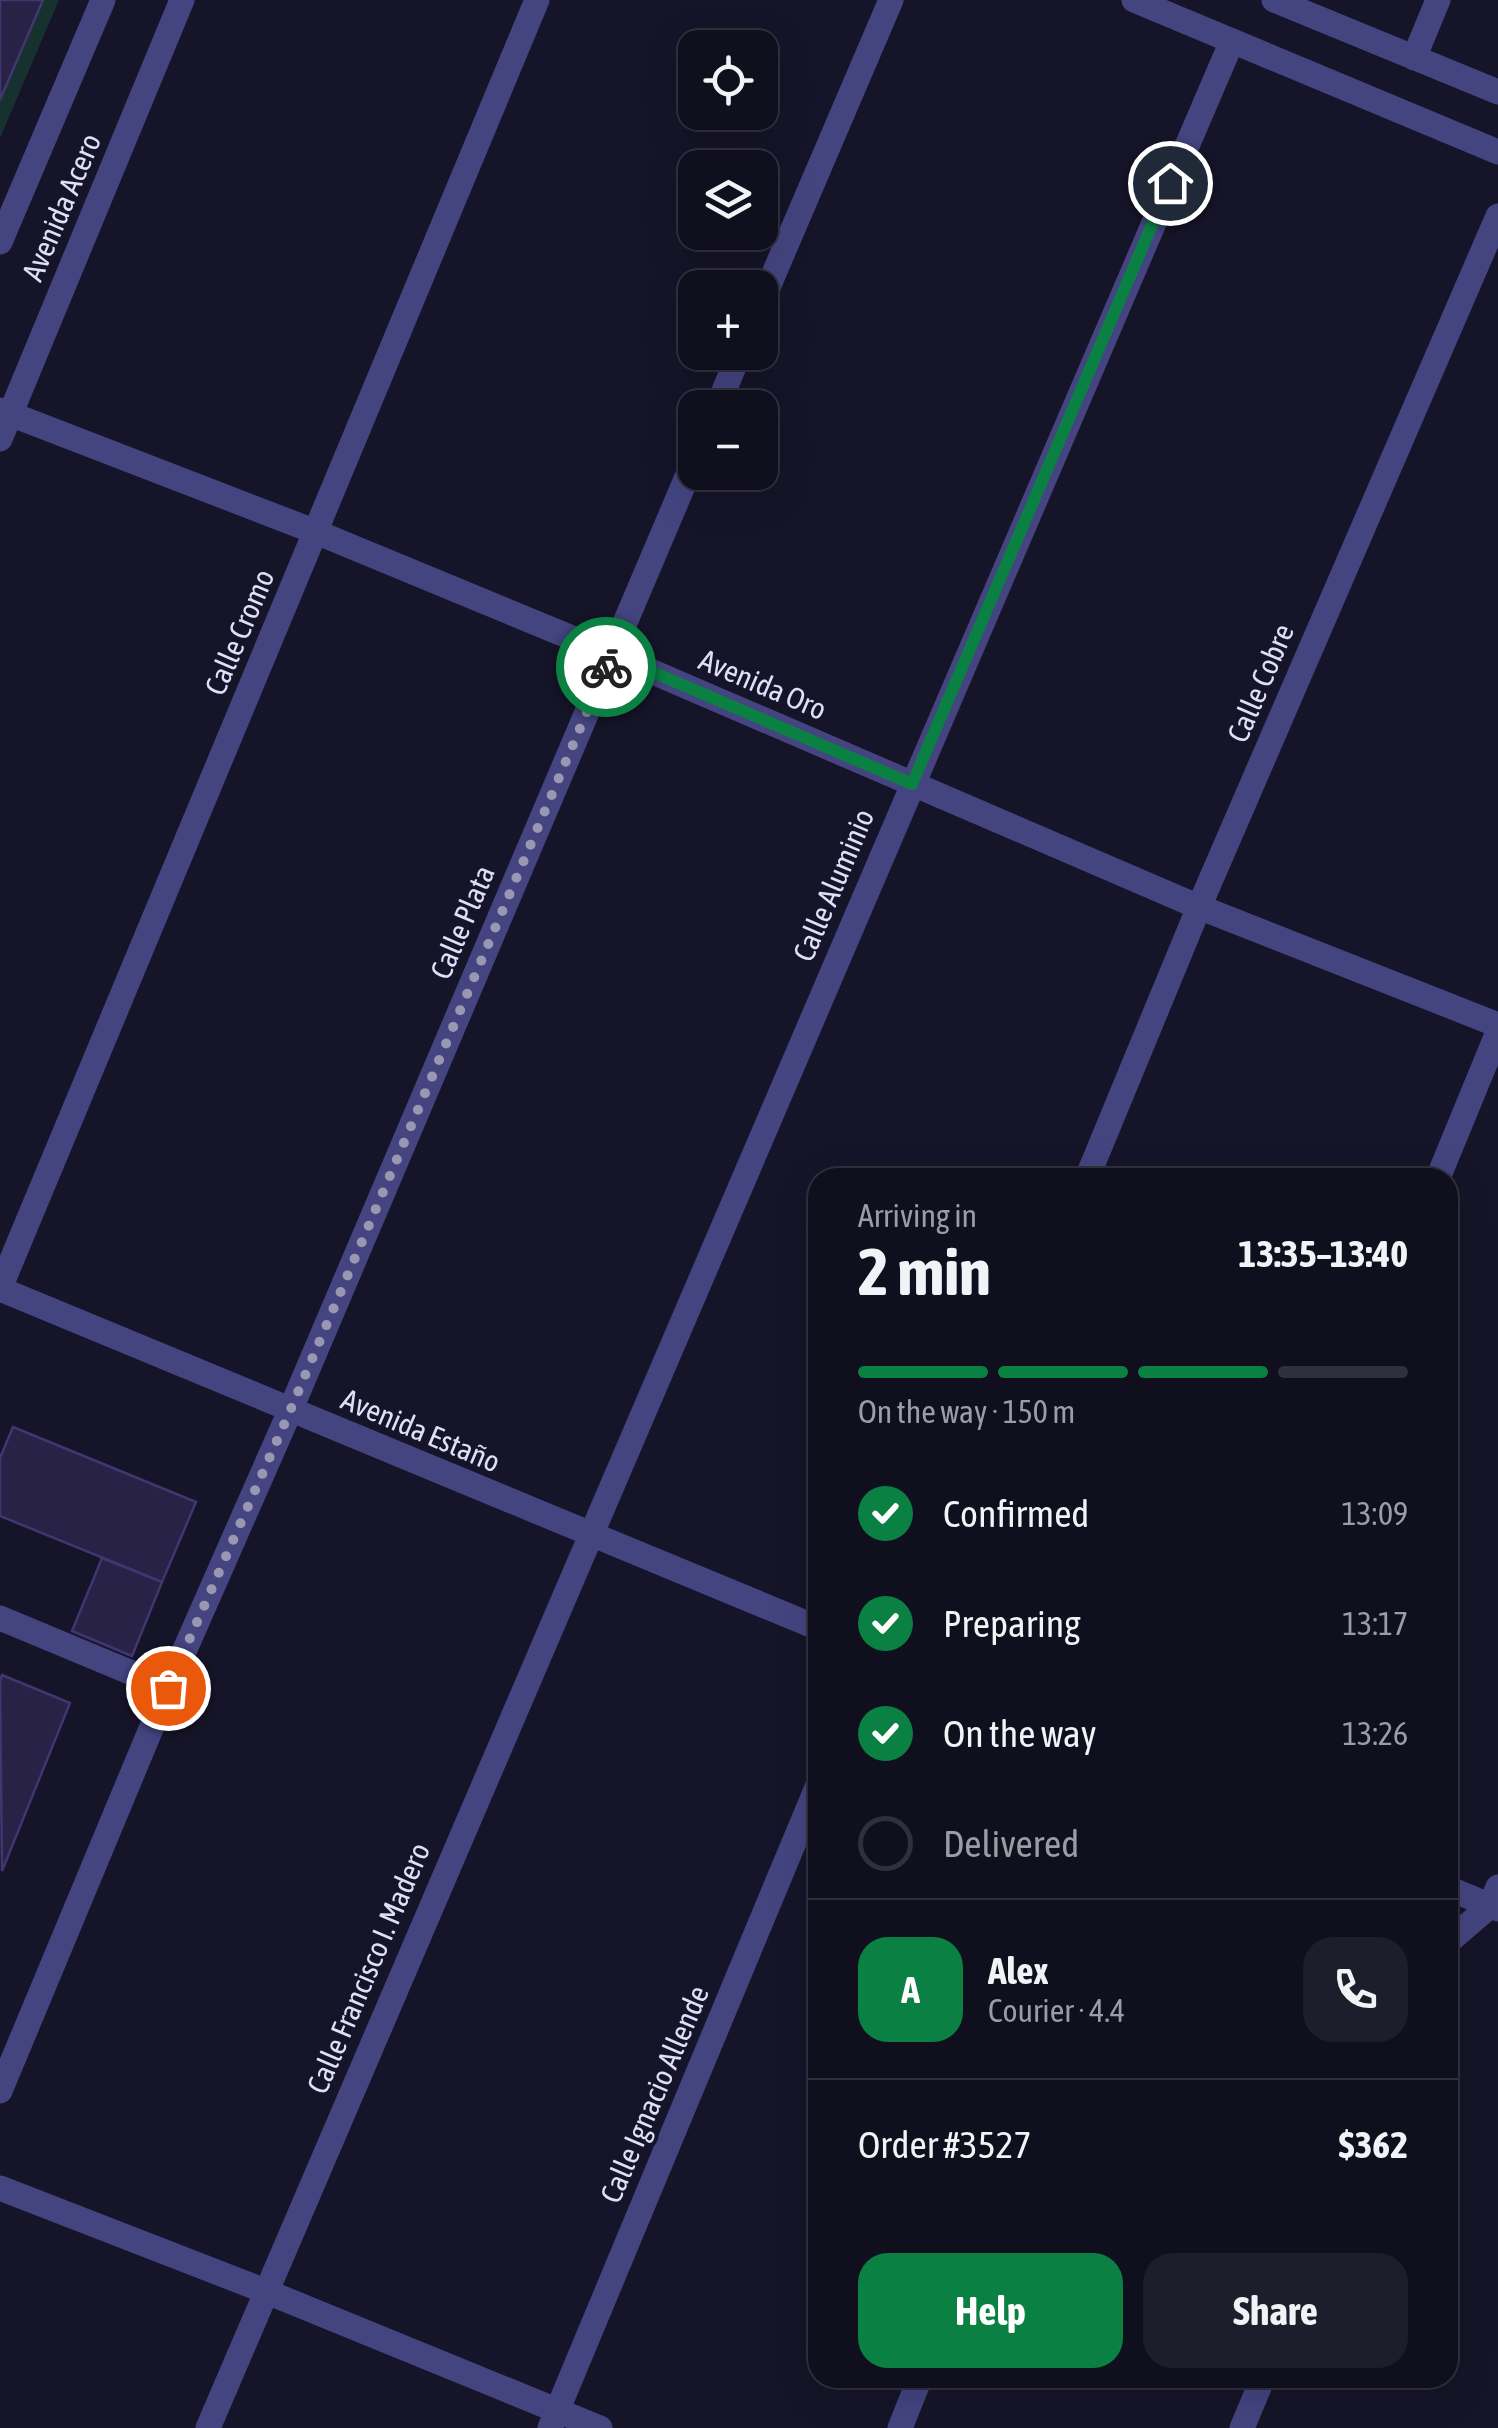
<!DOCTYPE html>
<html lang="en">
<head>
<meta charset="utf-8">
<style>
  :root { --surface:#100f1e; --page:#1e1d2b; --text:#f1f3f6; --muted:#9c9ca4; --line:#302f3c; --accent:#0b8043 }
  body { margin:0; font-family:"Asap Condensed",sans-serif; background:var(--page); color:var(--text); height:100vh; display:flex; flex-direction:column; font-size:38px; white-space:nowrap }
  * { box-sizing:border-box; margin:0 }
  p { font-size:32px; color:var(--muted) }
  .icon { flex:none; width:55px; height:55px; fill:none; stroke:currentColor; stroke-width:2; stroke-linecap:round; stroke-linejoin:round }
  .map { position:relative; flex:1; overflow:hidden }
  .details { position:absolute; left:808px; top:1168px; width:650px; height:1220px; display:flex; flex-direction:column; background:var(--surface); border-radius:30px; box-shadow:0 10px 40px #0002,0 0 0 2px var(--line) }
  .details>* { flex:none }
  .fabs { position:absolute; left:678px; top:30px; display:grid; gap:20px }
  .fabs a { display:grid; place-items:center; width:100px; height:100px; border-radius:20px; background:var(--surface); box-shadow:0 10px 40px #0002,0 0 0 2px var(--line); font-size:50px }
  .pin { position:absolute; display:grid; place-items:center; width:85px; height:85px; color:#fff; margin:-42px; border:5px solid #fff; border-radius:50%; box-shadow:0 2px 10px #0007 }
  .courier { position:absolute; display:grid; place-items:center; width:100px; height:100px; margin:-50px; border:8px solid #0b8043; border-radius:50%; background:#fff; color:#222; box-shadow:0 2px 12px #0007 }
  .headline em { font-style:normal; font-weight:700 }
  .headline div { display:flex; flex-direction:column-reverse }
  .headline { display:flex; align-items:center; justify-content:space-between; height:170px; padding:0 50px }
  h1 { font-size:65px; font-weight:700; line-height:75px }
  .bar { display:grid; grid-template-columns:repeat(4,1fr); gap:15px 10px; align-content:center; height:120px; padding:0 50px }
  .bar i { height:12px; border-radius:8px; background:var(--line) }
  .bar .on { background:var(--accent) }
  .bar p { grid-column:span 4 }
  .line { display:flex; align-items:center; gap:25px; padding:0 50px; border-top:2px solid var(--line) }
  .line div { flex:1 }
  .round { display:grid; place-items:center; flex:none; width:105px; height:105px; border-radius:30px; background:var(--page) }
  ol { padding:0 50px; list-style:none }
  li { display:flex; align-items:center; gap:30px; height:110px }
  li p { margin-inline-start:auto }
  li .icon { padding:10px; border-radius:50%; background:var(--accent); color:#fff; stroke-width:4 }
  li:last-child { color:var(--muted) }
  li i { width:55px; height:55px; border:5px solid var(--line); border-radius:50% }
  .primary-button { display:flex; gap:20px; margin-top:auto; padding:20px 50px }
  .primary-button a { flex:1; height:115px; border-radius:30px; background:var(--accent); color:#fff; font-size:40px; font-weight:700; line-height:115px; text-align:center }
  .primary-button a+a { background:var(--page); color:var(--text) }
  .map>svg:first-child { display:block }
</style>
</head>
<body>
<div class="map">
<svg width="1498" height="2428" viewBox="0 0 1498 2428">
  <rect width="100%" height="100%" fill="#161428"/>
  <path fill="#17312f" d="M0,0H59L0,138Z"/>
  <path fill="#282246" stroke="#403770" stroke-width="2.5" d="M0,0H43L0,100Z
    M13,1427L196,1502L162,1582L0,1516V1458Z
    M102,1558L162,1582L132,1656L72,1631Z
    M2,1675L70,1703L2,1871L0,1681Z"/>
  <g fill="none" stroke-linecap="round" stroke-linejoin="round">
    <path stroke="#444481" stroke-width="25" d="M1134,0L1498,152
      M1274,0L1498,92
      M1414,58L1438,0
      M0,242L103,0
      M760,306L891,0
      M717,408L740,352
      M0,410L316,532L611,654L1199,907L1498,1025
      M0,439L182,0
      M1087,1178L1199,907L1498,216
      M1438,1178L1498,1032
      M0,1288L537,0
      M0,1289L818,1628
      M0,1618L168,1688
      M1448,1888L1498,1909
      M1448,1942L1490,1906L1498,1887
      M0,2091L168,1688L290,1411L695,458
      M0,2188L265,2291L600,2428
      M208,2428L1232,41
      M550,2428L818,1785
      M900,2428L920,2378
      M1242,2428L1263,2378"/>
  </g>
  <g fill="none" stroke-linecap="round" stroke-linejoin="round">
    <path stroke="#9997b1" stroke-width="10" stroke-dasharray="0 18" d="M168,1688L290,1411L606,667"/>
    <path stroke="#0b8043" stroke-width="12" d="M606,667L611,654L912,784L1170,183"/>
  </g>
  <g text-anchor="middle" dominant-baseline="central" stroke-width="8" stroke-linejoin="round" paint-order="stroke">
    <g font-size="30" fill="#e0defb" stroke="#161428">
      <text transform="translate(61 207) rotate(-67)">Avenida Acero</text>
      <text transform="translate(239 632) rotate(-67)">Calle Cromo</text>
      <text transform="translate(1260 683) rotate(-67)">Calle Cobre</text>
      <text transform="translate(763 684) rotate(23)">Avenida Oro</text>
      <text transform="translate(833 885) rotate(-67)">Calle Aluminio</text>
      <text transform="translate(462 922) rotate(-67)">Calle Plata</text>
      <text transform="translate(421 1430) rotate(23)">Avenida Estaño</text>
      <text transform="translate(368 1968) rotate(-67)">Calle Francisco I. Madero</text>
      <text transform="translate(654 2094) rotate(-67)">Calle Ignacio Allende</text>
    </g>
  </g>
</svg>
<div class="fabs">
<a><svg class="icon" aria-label="locate" viewBox="0 0 24 24"><circle cx="12" cy="12" r="6"/><path d="M12 2v4M12 18v4M2 12h4M18 12h4"/></svg></a>
<a><svg class="icon" aria-label="layers" viewBox="0 0 24 24"><path d="M12 4l9 5-9 5-9-5zM3 14l9 5 9-5"/></svg></a>
<a>+</a>
<a>−</a>
</div>
<div class="pin" style="left:168px;top:1688px;background:#ea580c"><svg class="icon" aria-label="bag" viewBox="0 0 24 24"><path d="M5 8h14l-1 12H6zM9 8a3 3 0 0 1 6 0"/></svg></div>
<div class="pin" style="left:1170px;top:183px;background:#1f2937"><svg class="icon" aria-label="home" viewBox="0 0 24 24"><path d="M3 11l9-7 9 7M6 9v11h12V9"/></svg></div>
<div class="courier" style="left:606px;top:667px"><svg class="icon" aria-label="bike" viewBox="0 0 24 24"><circle cx="6" cy="16" r="4"/><circle cx="18" cy="16" r="4"/><path d="M6 16l4-8h5l3 8M10 8l3 8H6M13 5h3"/></svg></div>
<section class="details">
<div class="headline"><div><h1>2 min</h1><p>Arriving in</p></div><em>13:35–13:40</em></div>
<div class="bar"><i class="on"></i><i class="on"></i><i class="on"></i><i></i><p>On the way · 150 m</p></div>
<ol>
<li><svg class="icon" aria-label="check" viewBox="0 0 24 24"><path d="M5 12l5 5 9-10"/></svg>Confirmed<p>13:09</p></li>
<li><svg class="icon" aria-label="check" viewBox="0 0 24 24"><path d="M5 12l5 5 9-10"/></svg>Preparing<p>13:17</p></li>
<li><svg class="icon" aria-label="check" viewBox="0 0 24 24"><path d="M5 12l5 5 9-10"/></svg>On the way<p>13:26</p></li>
<li><i></i>Delivered</li>
</ol>
<div class="line" style="height:180px"><b class="round" style="background:var(--accent);color:#fff">A</b><div><b>Alex</b><p>Courier · 4.4</p></div><a class="round"><svg class="icon" aria-label="phone" viewBox="0 0 24 24"><path d="M5 4h4l2 5-3 2q2 4 5 5l2-3 5 2v4C11 20 4 13 5 4z"/></svg></a></div>
<div class="line" style="height:130px"><div>Order #3527</div><b>$362</b></div>
<div class="primary-button"><a>Help</a><a>Share</a></div>
</section>
</div>
</body>
</html>
